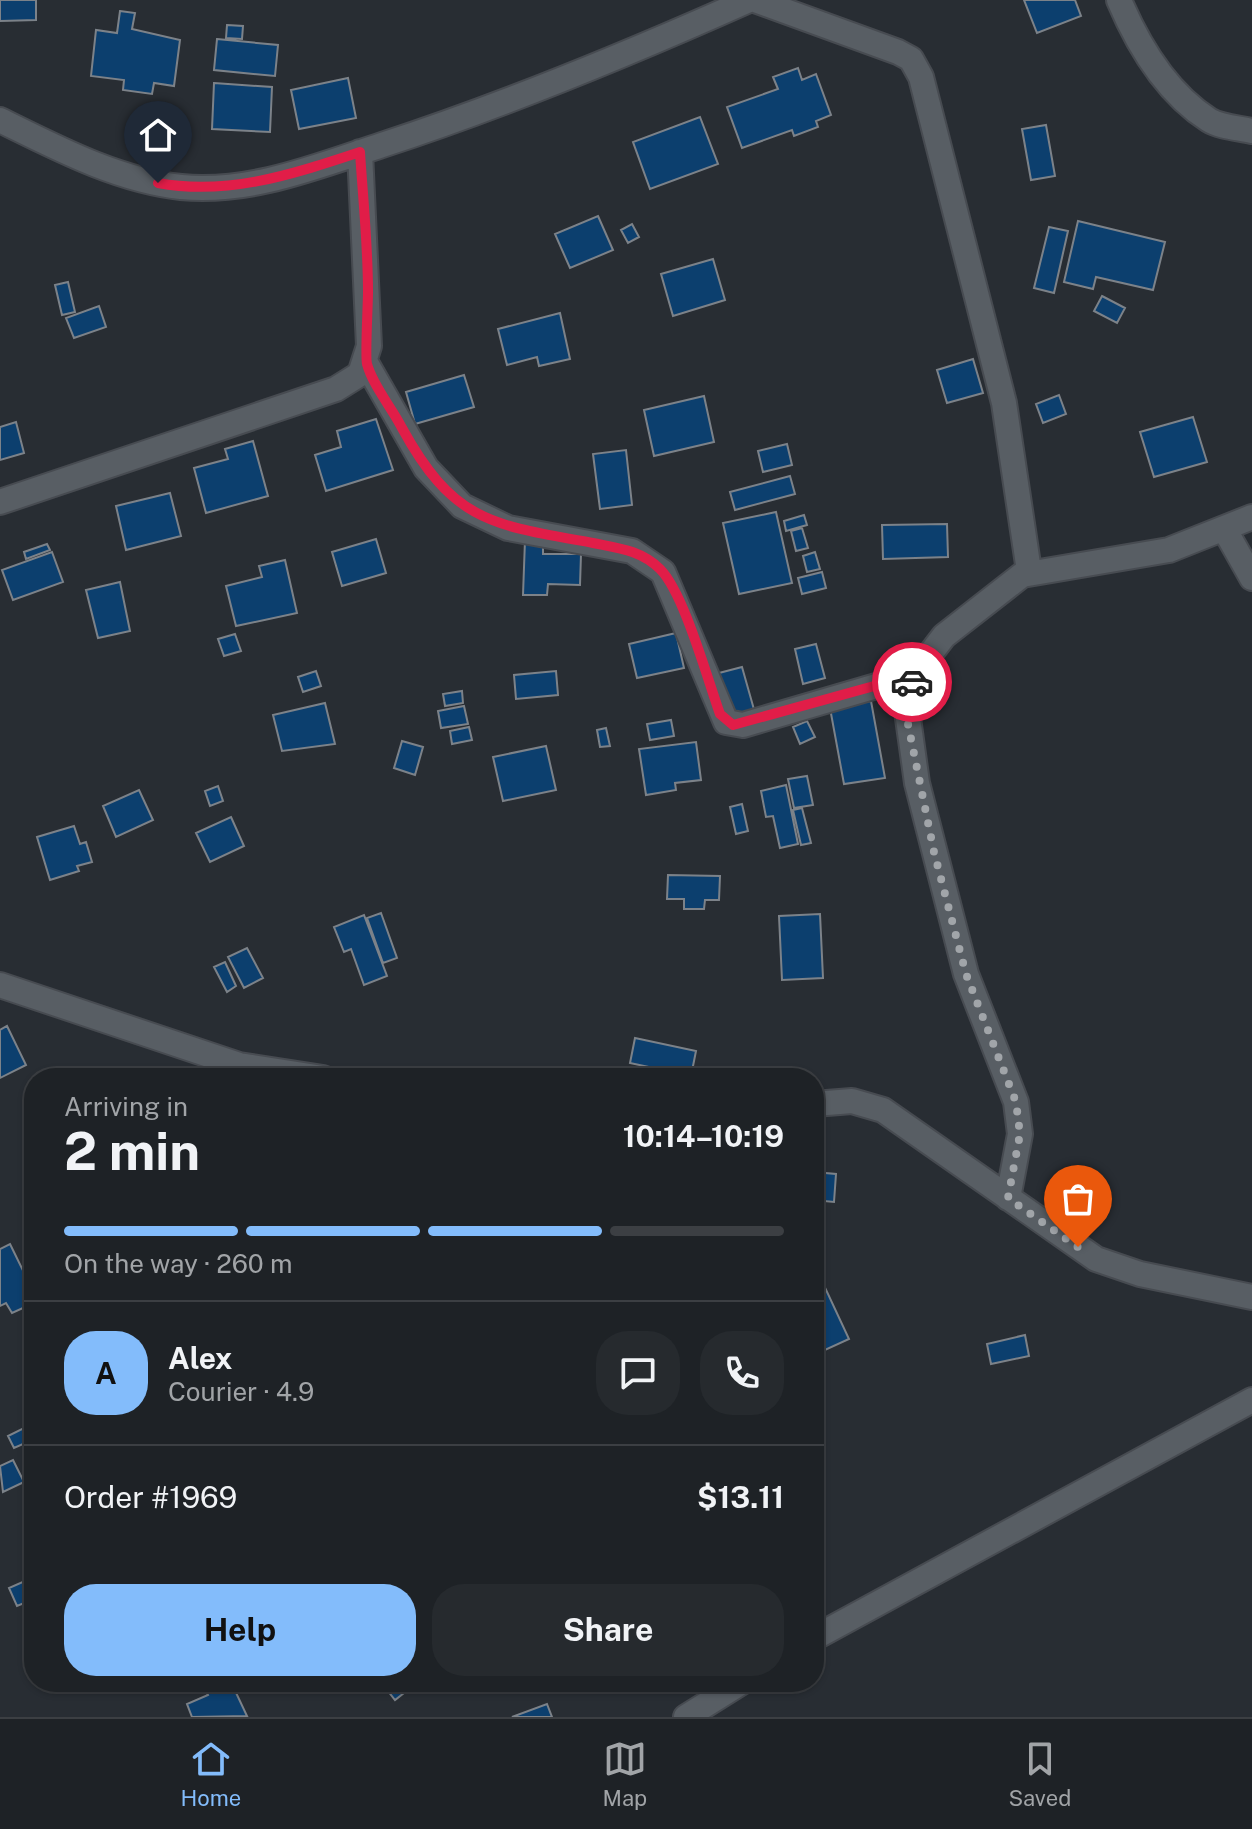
<!DOCTYPE html>
<html lang="en">
<head>
<meta charset="utf-8">
<style>
  :root { --surface:#1e2226; --page:#262a2e; --text:#f1f3f6; --muted:#a1a4a7; --line:#3c3f43; --accent:#83bcfb }
  body { margin:0; font-family:"Public Sans",sans-serif; background:var(--page); color:var(--text); height:100vh; display:flex; flex-direction:column; font-size:30px; white-space:nowrap }
  * { box-sizing:border-box; margin:0 }
  p { font-size:26px; color:var(--muted) }
  .icon { flex:none; width:44px; height:44px; fill:none; stroke:currentColor; stroke-width:2; stroke-linecap:round; stroke-linejoin:round }
  .map { position:relative; flex:1; overflow:hidden }
  .sheet { position:absolute; left:24px; top:1068px; width:800px; height:624px; display:flex; flex-direction:column; background:var(--surface); border-radius:32px; box-shadow:0 2px 6px #0004,0 0 0 2px var(--line) }
  .sheet>* { flex:none }
  .pin { position:absolute; display:grid; place-items:center; width:68px; height:68px; color:#fff; margin:-82px -34px; border-radius:50% 50% 50% 0; rotate:-45deg; box-shadow:0 0 8px #0007 }
  .pin .icon { rotate:45deg }
  .courier { position:absolute; display:grid; place-items:center; width:80px; height:80px; margin:-40px; border:6px solid #e11d48; border-radius:50%; background:#fff; color:#222; box-shadow:0 2px 10px #0007 }
  .summary em { font-style:normal; font-weight:700 }
  .summary div { display:flex; flex-direction:column-reverse }
  .summary { display:flex; align-items:center; justify-content:space-between; height:136px; padding:0 40px }
  h1 { font-size:52px; font-weight:700; line-height:60px }
  .bar { display:grid; grid-template-columns:repeat(4,1fr); gap:12px 8px; align-content:center; height:96px; padding:0 40px }
  .bar i { height:10px; border-radius:6px; background:var(--line) }
  .bar .active { background:var(--accent) }
  .bar p { grid-column:span 4 }
  .line { display:flex; align-items:center; gap:20px; padding:0 40px; border-top:2px solid var(--line) }
  .line div { flex:1 }
  .round { display:grid; place-items:center; flex:none; width:84px; height:84px; border-radius:32px; background:var(--page) }
  .button { display:flex; gap:16px; margin-top:auto; padding:16px 40px }
  .button a { flex:1; height:92px; border-radius:32px; background:var(--accent); color:#111; font-size:32px; font-weight:700; line-height:92px; text-align:center }
  .button a+a { background:var(--page); color:var(--text) }
  .tab-bar { display:flex; justify-content:space-around; align-items:center; height:112px; border-top:2px solid var(--line); background:var(--surface); font-size:22px; color:var(--muted) }
  .tab-bar a { display:grid; justify-items:center; gap:4px }
  .tab-bar .active { color:var(--accent) }
  .map>svg:first-child { display:block }
</style>
</head>
<body>
<div class="map">
<svg width="1252" height="1717" viewBox="0 0 1252 1717">
  <rect width="100%" height="100%" fill="#282d33"/>
  <path fill="#0c3f6e" stroke="#7c8289" stroke-width="2" d="M0,0H36V20L0,21Z
    M1024,0H1075L1081,16L1037,33Z
    M120,11L135,13L132,29L180,40L174,86L154,83L152,94L123,90L124,80L91,76L96,30L117,33Z
    M227,25L243,26L242,39L226,38Z
    M217,39L278,45L275,76L214,70Z
    M798,68L802,80L816,74L831,115L816,121L818,127L794,136L792,130L742,148L727,107L778,89L773,77Z
    M348,78L356,118L299,129L291,90Z
    M214,83L272,87L270,132L212,129Z
    M700,117L718,164L650,189L633,142Z
    M1046,125L1055,176L1031,180L1022,129Z
    M598,216L613,250L570,268L555,234Z
    M1078,221L1165,242L1153,290L1096,277L1093,289L1064,282Z
    M632,224L639,237L628,243L621,230Z
    M1049,227L1068,231L1054,293L1034,288Z
    M713,259L725,300L673,316L661,274Z
    M68,282L75,312L62,315L55,285Z
    M1102,296L1125,308L1117,323L1094,311Z
    M99,306L106,327L74,338L66,318Z
    M560,313L570,359L539,366L537,357L507,365L498,329Z
    M973,359L983,393L947,403L937,370Z
    M464,375L474,407L415,424L406,392Z
    M1059,395L1066,414L1043,423L1036,404Z
    M704,396L714,442L654,456L644,410Z
    M1193,417L1207,462L1154,477L1140,432Z
    M376,419L393,470L326,491L315,455L341,447L337,431Z
    M16,422L24,453L0,460V427Z
    M253,441L268,496L206,513L194,468L228,459L225,449Z
    M787,444L792,465L763,472L758,451Z
    M626,450L632,505L600,509L593,454Z
    M790,476L795,494L735,510L730,492Z
    M170,493L181,536L126,550L116,506Z
    M776,512L792,583L739,594L723,523Z
    M804,515L807,525L786,531L784,521Z
    M947,524L948,557L883,559L882,525Z
    M802,528L808,548L796,551L791,531Z
    M376,539L386,573L342,586L332,552Z
    M525,540L543,541V554H581L580,585L548,584L547,595H523Z
    M47,544L50,550L26,559L24,552Z
    M52,552L63,582L13,600L2,570Z
    M815,552L820,569L807,572L803,556Z
    M285,560L297,613L236,626L226,586L262,577L259,566Z
    M822,572L826,588L802,594L798,578Z
    M120,582L130,631L98,638L86,590Z
    M676,633L684,668L637,678L629,644Z
    M235,634L241,651L224,656L218,639Z
    M816,644L825,678L803,684L795,649Z
    M742,667L755,713L732,719L719,673Z
    M316,671L321,686L303,692L298,677Z
    M556,671L558,695L516,699L514,675Z
    M462,691L463,703L445,706L443,694Z
    M871,701L885,778L844,784L830,708Z
    M325,703L335,744L282,751L273,715Z
    M464,706L468,724L441,728L438,711Z
    M671,720L674,736L650,740L647,724Z
    M807,721L815,737L800,744L793,727Z
    M469,727L472,740L452,744L450,731Z
    M606,728L610,746L600,747L597,730Z
    M402,741L423,747L415,775L394,768Z
    M696,742L701,780L675,783L676,790L646,795L639,749Z
    M546,746L556,790L503,801L493,757Z
    M807,776L813,805L794,808L788,779Z
    M786,785L798,844L780,848L773,816L766,817L761,791Z
    M218,786L223,801L210,806L205,791Z
    M139,790L153,820L116,837L103,806Z
    M742,804L748,831L736,834L730,807Z
    M802,808L811,843L801,845L793,810Z
    M231,817L244,846L210,862L196,833Z
    M74,826L80,844L86,842L92,862L77,866L79,871L50,880L37,837Z
    M668,875L720,876L719,900H705L704,909H684V899H667Z
    M381,913L397,958L383,963L367,918Z
    M820,914L823,978L782,980L779,916Z
    M364,915L387,976L364,985L351,949L344,952L334,927Z
    M247,948L263,978L244,988L228,957Z
    M225,962L236,986L227,992L214,967Z
    M7,1026L26,1065L0,1078V1030Z
    M635,1038L696,1051L691,1076L630,1063Z
    M814,1172L836,1174L834,1202L814,1200Z
    M10,1244L34,1293V1303L12,1313L6,1303L0,1306V1249Z
    M814,1264L849,1339L814,1355Z
    M1025,1335L1029,1356L991,1364L987,1344Z
    M24,1428L30,1441L14,1448L8,1436Z
    M13,1460L24,1482L3,1492L0,1466Z
    M34,1577V1599L17,1606L9,1588Z
    M215,1682H231L247,1716L192,1717L187,1704L208,1695L204,1687Z
    M381,1682H418L395,1700Z
    M547,1704L552,1717H512Z"/>
  <g fill="none" stroke-linecap="round" stroke-linejoin="round">
    <g stroke="#474b51" stroke-width="28">
      <path id="street" d="M755,0L898,52L911,59L921,77L1004,403L1029,571
        M1119,0C1138,45 1167,93 1209,120C1220,127 1239,128 1252,131
        M0,120C57,148 117,180 181,187C250,194 318,166 382,145C508,104 628,54 749,0
        M366,363L426,468L462,506L508,528L632,551L663,572L726,722L743,725L914,675
        M0,502L336,389L360,374L369,346L360,152
        M1225,530L1252,578
        M0,985L239,1065L323,1078
        M814,1104L852,1101L883,1110L1096,1259L1140,1274L1252,1297
        M1008,1198L1020,1134L1016,1102L966,974L917,783L907,711L914,675L944,636L1022,575L1169,550L1252,517
        M814,1638L1252,1400
        M686,1717L742,1682"/>
    </g>
    <use href="#street" stroke="#585e64" stroke-width="24"/>
  </g>
  <g fill="none" stroke-linecap="round" stroke-linejoin="round">
    <path stroke="#a1a5a9" stroke-width="8" stroke-dasharray="0 14.4" d="M912,682L907,698L908,724L934,852L966,974L1016,1102L1020,1134L1008,1198L1078,1247"/>
    <path stroke="#e11d48" stroke-width="10" d="M158,183C229,196 293,174 360,152C363,199 368,245 368,292C368,305 365,356 367,364C373,386 392,408 402,428C454,523 493,525 593,543C618,548 641,550 660,569C684,593 707,678 720,714L733,725L914,675L912,682"/>
  </g>
</svg>
<div class="pin" style="left:1078px;top:1247px;background:#ea580c"><svg class="icon" aria-label="bag" viewBox="0 0 24 24"><path d="M5 8h14l-1 12H6zM9 8a3 3 0 0 1 6 0"/></svg></div>
<div class="pin" style="left:158px;top:183px;background:#1f2937"><svg class="icon" aria-label="home" viewBox="0 0 24 24"><path d="M3 11l9-7 9 7M6 9v11h12V9"/></svg></div>
<div class="courier" style="left:912px;top:682px"><svg class="icon" aria-label="car" viewBox="0 0 24 24"><path d="M5 17H2v-5l4-1 3-4h7l3 4 3 1v5h-3M9 17h6M6 11h13"/><circle cx="7" cy="17" r="2"/><circle cx="17" cy="17" r="2"/></svg></div>
<section class="sheet">
<div class="summary"><div><h1>2 min</h1><p>Arriving in</p></div><em>10:14–10:19</em></div>
<div class="bar"><i class="active"></i><i class="active"></i><i class="active"></i><i></i><p>On the way · 260 m</p></div>
<div class="line" style="height:144px"><b class="round" style="background:var(--accent);color:#111">A</b><div><b>Alex</b><p>Courier · 4.9</p></div><a class="round"><svg class="icon" aria-label="chat" viewBox="0 0 24 24"><path d="M4 5h16v11H9l-5 4z"/></svg></a><a class="round"><svg class="icon" aria-label="phone" viewBox="0 0 24 24"><path d="M5 4h4l2 5-3 2q2 4 5 5l2-3 5 2v4C11 20 4 13 5 4z"/></svg></a></div>
<div class="line" style="height:104px"><div>Order #1969</div><b>$13.11</b></div>
<div class="button"><a>Help</a><a>Share</a></div>
</section>
</div>
<nav class="tab-bar">
<a class="active"><svg class="icon" aria-label="home" viewBox="0 0 24 24"><path d="M3 11l9-7 9 7M6 9v11h12V9"/></svg>Home</a>
<a><svg class="icon" aria-label="map" viewBox="0 0 24 24"><path d="M3 6l6-2 6 2 6-2v14l-6 2-6-2-6 2zM9 4v14M15 6v14"/></svg>Map</a>
<a><svg class="icon" aria-label="saved" viewBox="0 0 24 24"><path d="M7 4h10v16l-5-4-5 4z"/></svg>Saved</a>
</nav>
</body>
</html>
